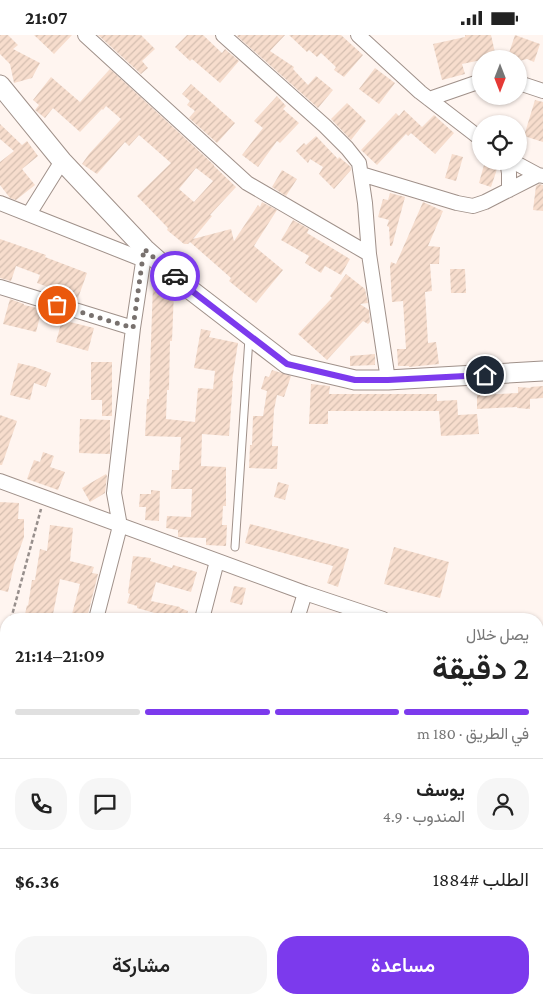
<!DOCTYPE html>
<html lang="ar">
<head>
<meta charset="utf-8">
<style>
  :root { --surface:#fff; --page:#f6f6f6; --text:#222; --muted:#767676; --line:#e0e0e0; --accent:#7c3aed }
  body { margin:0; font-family:"Crimson Pro",Vazirmatn,serif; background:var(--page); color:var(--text); direction:rtl; height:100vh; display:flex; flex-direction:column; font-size:19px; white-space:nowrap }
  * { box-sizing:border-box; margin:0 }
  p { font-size:16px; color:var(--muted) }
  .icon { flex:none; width:28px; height:28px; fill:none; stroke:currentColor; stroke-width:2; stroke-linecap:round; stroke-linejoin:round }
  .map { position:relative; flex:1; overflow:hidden; direction:ltr }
  .details { position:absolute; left:0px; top:578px; width:544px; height:391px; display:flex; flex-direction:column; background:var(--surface); border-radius:20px 20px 0 0; box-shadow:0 1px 4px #0004; direction:rtl }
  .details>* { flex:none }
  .needle { width:32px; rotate:180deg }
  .tools { position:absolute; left:472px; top:15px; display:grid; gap:10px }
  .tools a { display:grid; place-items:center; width:55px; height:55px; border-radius:50%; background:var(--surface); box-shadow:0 1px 4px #0004; font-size:25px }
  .pin { position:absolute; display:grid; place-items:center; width:42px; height:42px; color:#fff; margin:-21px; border:2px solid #fff; border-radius:50%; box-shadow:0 1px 5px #0007 }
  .courier { position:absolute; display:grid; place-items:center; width:50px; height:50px; margin:-25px; border:4px solid #7c3aed; border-radius:50%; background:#fff; color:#222; box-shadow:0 1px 6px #0007 }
  .summary em { font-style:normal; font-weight:600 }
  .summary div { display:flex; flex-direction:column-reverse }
  .summary { display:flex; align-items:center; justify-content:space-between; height:85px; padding:0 15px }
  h1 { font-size:32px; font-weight:600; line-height:38px }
  .bar { display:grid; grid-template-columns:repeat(4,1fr); gap:8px 5px; align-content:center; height:60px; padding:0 15px }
  .bar i { height:6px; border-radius:4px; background:var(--line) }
  .bar .current { background:var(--accent) }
  .bar p { grid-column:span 4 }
  .line { display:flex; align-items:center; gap:12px; padding:0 15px; border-top:1px solid var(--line) }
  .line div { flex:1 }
  .round { display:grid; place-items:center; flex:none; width:52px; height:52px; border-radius:20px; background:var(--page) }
  .primary-button { display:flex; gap:10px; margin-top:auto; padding:10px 15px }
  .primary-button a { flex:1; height:58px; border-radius:20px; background:var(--accent); color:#fff; font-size:20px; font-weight:600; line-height:58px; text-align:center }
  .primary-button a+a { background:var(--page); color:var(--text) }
  .status { display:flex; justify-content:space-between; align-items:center; height:35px; padding:0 25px; background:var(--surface); direction:ltr }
  .status svg { height:14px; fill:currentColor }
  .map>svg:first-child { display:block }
</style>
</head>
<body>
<div class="status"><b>21:07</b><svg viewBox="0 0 49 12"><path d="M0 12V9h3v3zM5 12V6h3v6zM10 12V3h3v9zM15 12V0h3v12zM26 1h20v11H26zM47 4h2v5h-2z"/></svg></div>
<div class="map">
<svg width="543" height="968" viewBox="0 0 543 968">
  <defs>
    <pattern id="building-hatch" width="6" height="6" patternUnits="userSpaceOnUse" patternTransform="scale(1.25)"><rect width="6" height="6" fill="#f7ddcd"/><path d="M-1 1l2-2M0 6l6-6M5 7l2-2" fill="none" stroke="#d4beb0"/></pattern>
  </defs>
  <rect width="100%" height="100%" fill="#fff5f0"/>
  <path fill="url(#building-hatch)" fill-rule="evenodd" d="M0,0H8L18,10L13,14L40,28L32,43L14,48L10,29L0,19Z
    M34,0H72L54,19Z
    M98,0H141L155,14L142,26L148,33L141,39Z
    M187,0H203L222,18L225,14L239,26L220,48L192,24L190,26L175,12Z
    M238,0H285L270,16L294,32L293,34L308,50L316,41L333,55L318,73L237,1Z
    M289,0H341L363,20L344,42L334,35L336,32L321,18L317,22L309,15L307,17Z
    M465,0H491L496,22L462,29L465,39L442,45L433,9L465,2Z
    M515,0L540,9L534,27L527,24L519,26V24H507Z
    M375,33L395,48L379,69L359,54Z
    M110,34L214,130V131L236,152L210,180L212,181L193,204L231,194L234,206L258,170L260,172L262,167L277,175L254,211L283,235L256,268L229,246L231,243L190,207L188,209H184L167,195L168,193L137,161L171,128L139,100L129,111L125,107L97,139L82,129L89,119L121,84L106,71L103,75L102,74L80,97L53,73L45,83L35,75L39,70L33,65L51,42L80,67ZM196,133L213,146L194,167L179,154Z
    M191,49L235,88L217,108L189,83L195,76L187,70L190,66L182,59Z
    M277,61L286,71L283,74L299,88L280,108L277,106L258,132L242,120L263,93L254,86Z
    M535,65L543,67V107L524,101Z
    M347,68L366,86L351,105L331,84Z
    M404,75L422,92L434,80L454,98L435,119L411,98L408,101L406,99L377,130L361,115L396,78L399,81Z
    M0,89L22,110L27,106L38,121L22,134L35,150L16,165L10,163L0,150V127L14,116L0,104Z
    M316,101L338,124L339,122L351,132V135L334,154L319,139L323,132L310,124L308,128L296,116L304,108L306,110Z
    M452,119L463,122L456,146L445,143Z
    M484,130L497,134L491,152L479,148Z
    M282,135L297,144L286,161L272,152Z
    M539,149L543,150V176L533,175L536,151Z
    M390,158L405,162L392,211H390L389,192L387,191L389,185L378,182L383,164L388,165Z
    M423,167L443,176L428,211L440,212L439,229H430L432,256L425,257L428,308L436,307L439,329L409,332V331H398L397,314H406L403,266L392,267L390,232L391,227L396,229Z
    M293,185L309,194L307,198L350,224L341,240L325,231L321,238L305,228L309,221L281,205Z
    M0,204L46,220L45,222L87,238L78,263L37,248L40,240L16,231L11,246L0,243Z
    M450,234H465L466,258H451Z
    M346,239L365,254L368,268L360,269L369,275L370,287L368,289L363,286L327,325L298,299L332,263L330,261Z
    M153,249H167V255H174L172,306H170L169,355H167L166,384L195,387L198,353L213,354L215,336L194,333L201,294L211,296L209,302L238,308L232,346H233L229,401L202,399L201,431L226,432V471H223L222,490H227L226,511L206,510V503L178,502V495L166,493L167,481L191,482L192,454H171L172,435H179L181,402L145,401L147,364H149Z
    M10,264L24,269V270L42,274L36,297L3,289Z
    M62,285L94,293L88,316L56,307Z
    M375,319V330L350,331V321Z
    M91,327H112V381H102V365H91Z
    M18,328L35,332L51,338L46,352L34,348L30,365L10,360Z
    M272,335L291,341L284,362L277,360L274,375L272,411H278L277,434L249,433L250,410H252L253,381H263L267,356L261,354L265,341L269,342Z
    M311,349L330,351L329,359H437V366L457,365L458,380L477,379L479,399L441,401L439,376H328V389H309Z
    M543,351V363L530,364V374L517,373V372L477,374V360L518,358V352L531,353L530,352Z
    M0,380L17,386L2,430H0Z
    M80,384L110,385V419L79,418Z
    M43,417L54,421L50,432L65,437L58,455L27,444L34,425L40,427Z
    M106,439L107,441L105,458L90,467L82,453Z
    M278,447L289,450L285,465L274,462Z
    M151,455L160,456L159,486L145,485L146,472H139L140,459H151Z
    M0,467L19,468L18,484H24V502L14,530L8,557L0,555Z
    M250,489L349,514L338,552L327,548L333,531L245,508Z
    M50,490L73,493L70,526L94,532L92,538L98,539L87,583L72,579L80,549L60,544L52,584H24L27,570L28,571L32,545H35L40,514L47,516Z
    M394,512L449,527L440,563L384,549Z
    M133,521L151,523L150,526L172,533L173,530L197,537L191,557L156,547L151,566L180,572V573L188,576L186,584H172L162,582V580L137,573V571L127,568L130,559L128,558Z
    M234,551L246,553L242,570L230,567Z"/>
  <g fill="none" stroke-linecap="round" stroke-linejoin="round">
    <g stroke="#a0918a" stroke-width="9">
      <path id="lane" d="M235,512L249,303"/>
    </g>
    <g stroke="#a0918a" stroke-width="16">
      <path id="street" d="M85,0L247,148L369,219
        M223,0L325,91L347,113L359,128L365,168L369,219L388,345
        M358,0L420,57L481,104
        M519,48L543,56
        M429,64L481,46
        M507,126L509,138V155
        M512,126L538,140
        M361,139L457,168L473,171L485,167L538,140L543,141
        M0,168L144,225
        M29,179L62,126
        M0,252L133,293
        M0,446L305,558L383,584
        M96,584L120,491L114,458L133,293L145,214
        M202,584L217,526
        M297,584L305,558
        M0,622L6,625
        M538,641L543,644
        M538,756L543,757
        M538,872L543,873
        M538,944L543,946
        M339,962L359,968"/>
    </g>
    <g stroke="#a0918a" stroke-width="21">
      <path id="secondary" d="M0,50L62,126L145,214L192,256L287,329L355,345H388L543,336"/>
    </g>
    <path stroke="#978f8c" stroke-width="2.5" stroke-dasharray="4 2.5" stroke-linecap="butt" d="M11,584L41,474
      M4,611L6,603"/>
    <use href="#lane" stroke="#fff" stroke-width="7"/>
    <use href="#street" stroke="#fff" stroke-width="14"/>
    <use href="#secondary" stroke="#fff" stroke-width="19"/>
  </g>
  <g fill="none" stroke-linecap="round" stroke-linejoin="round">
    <path stroke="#78716e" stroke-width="5" stroke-dasharray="0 9" d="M57,270L133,293L144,214L175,241"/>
    <path stroke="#7c3aed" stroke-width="6" d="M175,241L192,256L287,329L355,345H388L485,340"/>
  </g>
</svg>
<div class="tools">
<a><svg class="needle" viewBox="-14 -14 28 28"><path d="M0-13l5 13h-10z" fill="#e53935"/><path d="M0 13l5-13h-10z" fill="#767676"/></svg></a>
<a><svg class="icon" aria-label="locate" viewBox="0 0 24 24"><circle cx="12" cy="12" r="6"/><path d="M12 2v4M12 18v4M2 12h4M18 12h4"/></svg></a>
</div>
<div class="pin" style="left:57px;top:270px;background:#ea580c"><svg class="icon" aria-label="bag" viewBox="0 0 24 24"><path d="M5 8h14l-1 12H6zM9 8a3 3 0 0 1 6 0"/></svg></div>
<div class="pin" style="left:485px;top:340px;background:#1f2937"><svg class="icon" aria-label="home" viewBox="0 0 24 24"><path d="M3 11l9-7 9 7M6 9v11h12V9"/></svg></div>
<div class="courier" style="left:175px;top:241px"><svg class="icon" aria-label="car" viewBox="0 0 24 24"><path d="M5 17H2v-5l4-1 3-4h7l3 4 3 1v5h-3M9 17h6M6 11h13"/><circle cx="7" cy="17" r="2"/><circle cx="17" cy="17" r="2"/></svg></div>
<section class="details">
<div class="summary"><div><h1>2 دقيقة</h1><p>يصل خلال</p></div><em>21:09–21:14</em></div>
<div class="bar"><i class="current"></i><i class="current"></i><i class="current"></i><i></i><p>في الطريق · 180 m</p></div>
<div class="line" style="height:90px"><a class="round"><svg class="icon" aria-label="person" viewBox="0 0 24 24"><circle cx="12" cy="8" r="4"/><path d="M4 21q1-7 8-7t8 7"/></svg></a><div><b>يوسف</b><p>المندوب · 4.9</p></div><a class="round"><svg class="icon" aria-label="chat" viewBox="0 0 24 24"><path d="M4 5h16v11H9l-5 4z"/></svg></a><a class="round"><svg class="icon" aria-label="phone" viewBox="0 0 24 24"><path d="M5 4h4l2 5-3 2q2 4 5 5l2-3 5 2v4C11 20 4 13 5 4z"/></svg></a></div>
<div class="line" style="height:65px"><div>الطلب #1884</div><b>$6.36</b></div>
<div class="primary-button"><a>مساعدة</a><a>مشاركة</a></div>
</section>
</div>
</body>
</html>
